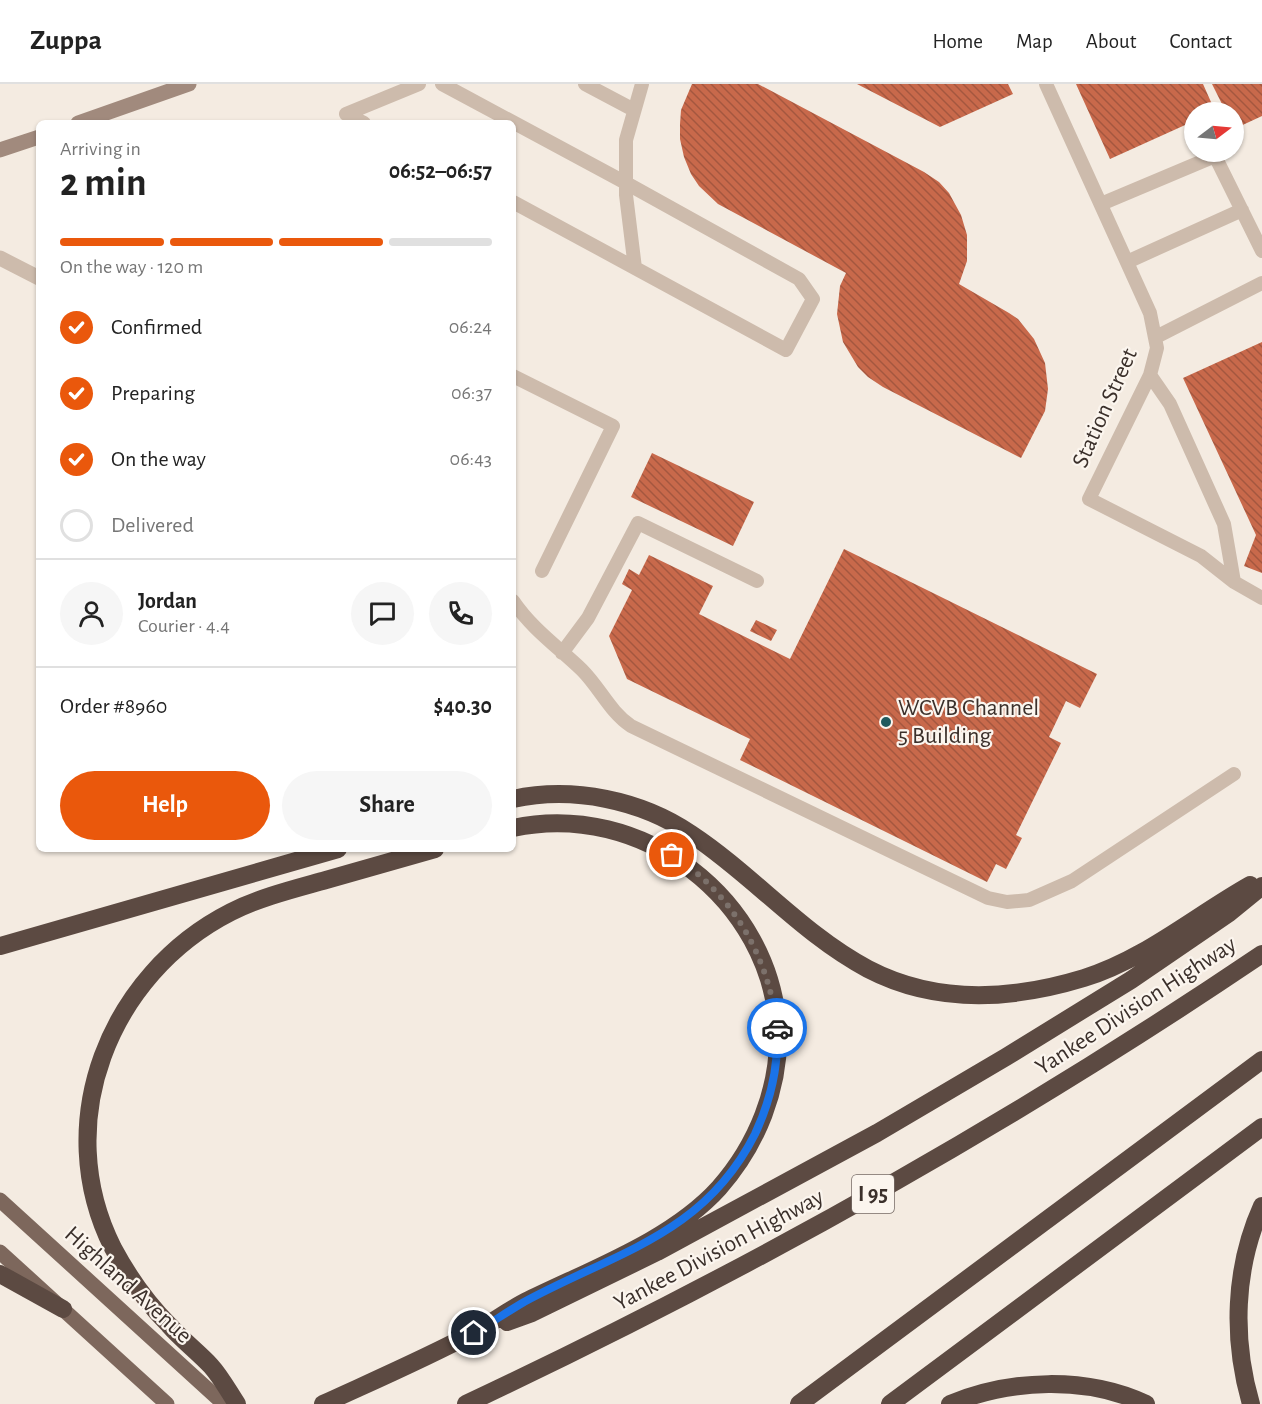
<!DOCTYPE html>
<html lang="en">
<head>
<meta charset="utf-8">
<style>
  :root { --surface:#fff; --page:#f6f6f6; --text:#222; --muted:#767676; --line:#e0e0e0; --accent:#ea580c }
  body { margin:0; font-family:"Alegreya Sans",sans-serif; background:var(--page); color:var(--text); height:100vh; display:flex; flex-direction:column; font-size:22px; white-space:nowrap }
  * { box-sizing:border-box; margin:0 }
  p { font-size:20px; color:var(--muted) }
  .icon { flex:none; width:33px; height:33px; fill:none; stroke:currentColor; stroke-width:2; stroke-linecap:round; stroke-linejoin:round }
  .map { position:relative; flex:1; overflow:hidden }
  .panel { position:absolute; left:36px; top:36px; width:480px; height:732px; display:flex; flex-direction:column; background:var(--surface); border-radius:9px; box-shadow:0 2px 4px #0004 }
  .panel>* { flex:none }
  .needle { width:39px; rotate:74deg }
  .tools { position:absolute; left:1184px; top:18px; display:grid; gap:12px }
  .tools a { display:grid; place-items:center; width:60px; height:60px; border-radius:50%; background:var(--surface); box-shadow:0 2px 4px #0004; font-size:30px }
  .pin { position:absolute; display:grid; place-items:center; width:51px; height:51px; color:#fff; margin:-26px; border:3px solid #fff; border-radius:50%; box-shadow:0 2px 6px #0007 }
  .courier { position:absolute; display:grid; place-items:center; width:60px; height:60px; margin:-30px; border:4px solid #1a73e8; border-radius:50%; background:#fff; color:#222; box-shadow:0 2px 8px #0007 }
  .overview em { font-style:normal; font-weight:700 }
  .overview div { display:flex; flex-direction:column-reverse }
  .overview { display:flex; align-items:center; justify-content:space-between; height:102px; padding:0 24px }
  h1 { font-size:39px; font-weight:700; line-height:45px }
  .bar { display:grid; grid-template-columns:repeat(4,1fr); gap:9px 6px; align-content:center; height:72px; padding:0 24px }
  .bar i { height:8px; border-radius:4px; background:var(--line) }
  .bar .selected { background:var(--accent) }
  .bar p { grid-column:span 4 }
  .line { display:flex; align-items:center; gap:15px; padding:0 24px; border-top:2px solid var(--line) }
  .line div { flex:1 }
  .round { display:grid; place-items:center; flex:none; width:63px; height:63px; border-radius:32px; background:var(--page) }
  ol { padding:0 24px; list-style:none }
  li { display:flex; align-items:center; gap:18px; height:66px }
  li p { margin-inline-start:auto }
  li .icon { padding:6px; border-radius:50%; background:var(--accent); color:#fff; stroke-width:4 }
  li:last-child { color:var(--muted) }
  li i { width:33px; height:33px; border:3px solid var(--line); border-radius:50% }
  .action { display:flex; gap:12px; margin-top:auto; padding:12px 24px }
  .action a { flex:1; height:69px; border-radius:36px; background:var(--accent); color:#fff; font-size:24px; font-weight:700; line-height:69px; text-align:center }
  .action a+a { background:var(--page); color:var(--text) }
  header { display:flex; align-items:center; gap:36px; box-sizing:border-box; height:84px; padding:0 30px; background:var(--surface); border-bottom:2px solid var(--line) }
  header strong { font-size:28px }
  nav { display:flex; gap:33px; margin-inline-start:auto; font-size:21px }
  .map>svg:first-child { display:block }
</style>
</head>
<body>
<header>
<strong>Zuppa</strong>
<nav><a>Home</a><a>Map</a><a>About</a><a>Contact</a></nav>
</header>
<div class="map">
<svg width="1262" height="1320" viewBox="0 0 1262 1320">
  <defs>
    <pattern id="building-back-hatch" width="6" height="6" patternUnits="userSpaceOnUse" patternTransform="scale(1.5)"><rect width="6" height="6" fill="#c8694b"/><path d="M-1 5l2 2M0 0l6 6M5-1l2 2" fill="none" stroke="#a4573f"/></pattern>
  </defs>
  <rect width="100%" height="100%" fill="#f4ebe1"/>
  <path fill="url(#building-back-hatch)" d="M692,0H758L924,88L939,98L949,109L961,131L967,151V177L959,200L1009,229L1018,235L1034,255L1045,279L1048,305L1045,327L1021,374L883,303L868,293L858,283L843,258L837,230L840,202L846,189L718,120L699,102L691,90L684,73L680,55V40L681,26Z
    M857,0H1008L1013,10L940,43Z
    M1076,0H1203L1215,27L1194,28V37L1110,75Z
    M1212,0H1262V32L1234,45L1233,28H1226Z
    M1262,258V489L1244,482L1256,451L1183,294Z
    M652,369L754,418L733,462L631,413Z
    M844,465L1097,590L1080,624L1066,617L1049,653L1061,659L1016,751L1022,754L1006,785L996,780L987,798L740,676L750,655L627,595L609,552L632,506L622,500L629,485L639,491L649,471L713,502L699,530L790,575Z
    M756,536L777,546L771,557L750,547Z"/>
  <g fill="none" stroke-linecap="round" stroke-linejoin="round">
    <path stroke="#cdbbac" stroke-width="14" d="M442,0L626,99L799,195L813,215L786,266L635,184L626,111V56L642,0
      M585,0L634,26
      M1046,0L1150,229L1157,264L1150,291L1089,415L1201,472L1234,498L1262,514
      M364,39L346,30L419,0
      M513,118L635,184
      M1101,120L1215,72L1262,167
      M1127,178L1242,126
      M1156,253L1262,199
      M1150,291L1170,320L1224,440L1234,498
      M513,292L613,342L542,487
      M513,517C532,545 558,563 582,586C600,604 610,628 631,642L988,814L1007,818L1029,816L1072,797L1234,690
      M562,569L588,534L638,439L757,497"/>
    <path stroke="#cdbbac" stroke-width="15" d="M0,174L39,194"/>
    <path stroke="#a18a7d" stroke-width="15" d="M78,39L189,0
      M0,66L39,53"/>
    <path stroke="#7d675c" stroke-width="15" d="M0,1116L224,1320
      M0,1168L167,1320"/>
    <path stroke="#5c4a42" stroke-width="18" d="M513,715C573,702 641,716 691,750C753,791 802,850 868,885C937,921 1012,916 1084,894C1145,875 1195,832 1250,801
      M0,862L338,765
      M0,1190L63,1225
      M507,1238L532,1229L657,1168L877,1049L1006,973L1131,896L1229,829L1262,802
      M237,1320C229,1308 221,1293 211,1282C198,1268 182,1256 169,1241C146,1218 128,1192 113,1164C50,1039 109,890 231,828C261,813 294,805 326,796C362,786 399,775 435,765
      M323,1320C373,1297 424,1275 473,1249C492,1239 510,1225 529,1216C592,1185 672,1156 719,1104C757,1061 780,1004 778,947C772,815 641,716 513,744
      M466,1320C742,1190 1009,1041 1262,870
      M799,1320L1262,976
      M890,1320L1262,1043
      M950,1320C1011,1295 1086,1292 1146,1320
      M1251,1320C1232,1255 1234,1184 1262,1122"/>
  </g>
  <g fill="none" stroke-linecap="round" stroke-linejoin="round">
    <path stroke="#7c716b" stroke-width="6" stroke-dasharray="0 10.8" d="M672,771C733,810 769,873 777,944"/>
    <path stroke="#1a73e8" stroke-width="8" d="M474,1249C491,1239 507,1228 524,1218C616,1168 704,1151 755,1050C771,1016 779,981 777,944"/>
  </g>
  <circle fill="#1f5a5e" stroke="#fbf5ee" stroke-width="2" cx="886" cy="638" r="6"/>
  <g text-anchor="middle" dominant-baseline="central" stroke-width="4.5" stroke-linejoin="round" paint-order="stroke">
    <rect fill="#fbf5ee" stroke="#756b66" stroke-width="1.5" x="852" y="1091" width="42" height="38" rx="4.5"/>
    <g font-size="22" font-weight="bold" fill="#3b302b">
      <text x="873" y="1110">I 95</text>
    </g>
    <g font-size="24" fill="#3b302b" stroke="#fbf5ee">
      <text transform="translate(1105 324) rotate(-66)">Station Street</text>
      <text transform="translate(1136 922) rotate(-33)">Yankee Division Highway</text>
      <text transform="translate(719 1166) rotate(-28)">Yankee Division Highway</text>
      <text transform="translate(128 1201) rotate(42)">Highland Avenue</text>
    </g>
    <g font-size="24" fill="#3b302b" stroke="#fbf5ee" text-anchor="start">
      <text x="898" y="624">WCVB Channel<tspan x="898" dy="28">5 Building</tspan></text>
    </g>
  </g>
</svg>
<div class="tools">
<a><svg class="needle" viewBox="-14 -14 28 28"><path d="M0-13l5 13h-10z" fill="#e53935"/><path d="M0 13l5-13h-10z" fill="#767676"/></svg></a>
</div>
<div class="pin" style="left:672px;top:771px;background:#ea580c"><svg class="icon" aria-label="bag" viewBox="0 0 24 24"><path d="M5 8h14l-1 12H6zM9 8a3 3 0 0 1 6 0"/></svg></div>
<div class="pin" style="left:474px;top:1249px;background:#1f2937"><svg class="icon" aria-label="home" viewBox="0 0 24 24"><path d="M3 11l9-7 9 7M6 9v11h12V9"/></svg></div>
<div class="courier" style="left:777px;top:944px"><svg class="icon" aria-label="car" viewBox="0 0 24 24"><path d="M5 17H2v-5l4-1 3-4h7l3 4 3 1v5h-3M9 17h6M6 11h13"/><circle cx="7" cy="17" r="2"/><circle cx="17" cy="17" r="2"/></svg></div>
<section class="panel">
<div class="overview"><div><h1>2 min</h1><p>Arriving in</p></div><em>06:52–06:57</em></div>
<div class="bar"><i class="selected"></i><i class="selected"></i><i class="selected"></i><i></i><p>On the way · 120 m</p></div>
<ol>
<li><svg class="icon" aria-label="check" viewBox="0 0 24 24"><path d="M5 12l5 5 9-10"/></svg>Confirmed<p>06:24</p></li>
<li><svg class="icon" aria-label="check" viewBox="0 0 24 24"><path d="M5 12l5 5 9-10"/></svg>Preparing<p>06:37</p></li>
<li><svg class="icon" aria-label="check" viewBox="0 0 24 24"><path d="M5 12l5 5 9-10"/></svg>On the way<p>06:43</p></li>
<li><i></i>Delivered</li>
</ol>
<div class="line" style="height:108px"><a class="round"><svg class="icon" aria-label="person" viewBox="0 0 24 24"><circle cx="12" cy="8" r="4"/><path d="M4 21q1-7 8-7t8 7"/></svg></a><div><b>Jordan</b><p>Courier · 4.4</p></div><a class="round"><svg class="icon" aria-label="chat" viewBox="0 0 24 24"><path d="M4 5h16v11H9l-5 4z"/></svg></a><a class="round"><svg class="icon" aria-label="phone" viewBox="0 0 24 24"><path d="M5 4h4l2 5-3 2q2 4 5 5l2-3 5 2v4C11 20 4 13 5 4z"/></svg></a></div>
<div class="line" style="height:78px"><div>Order #8960</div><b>$40.30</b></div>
<div class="action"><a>Help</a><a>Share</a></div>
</section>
</div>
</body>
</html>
